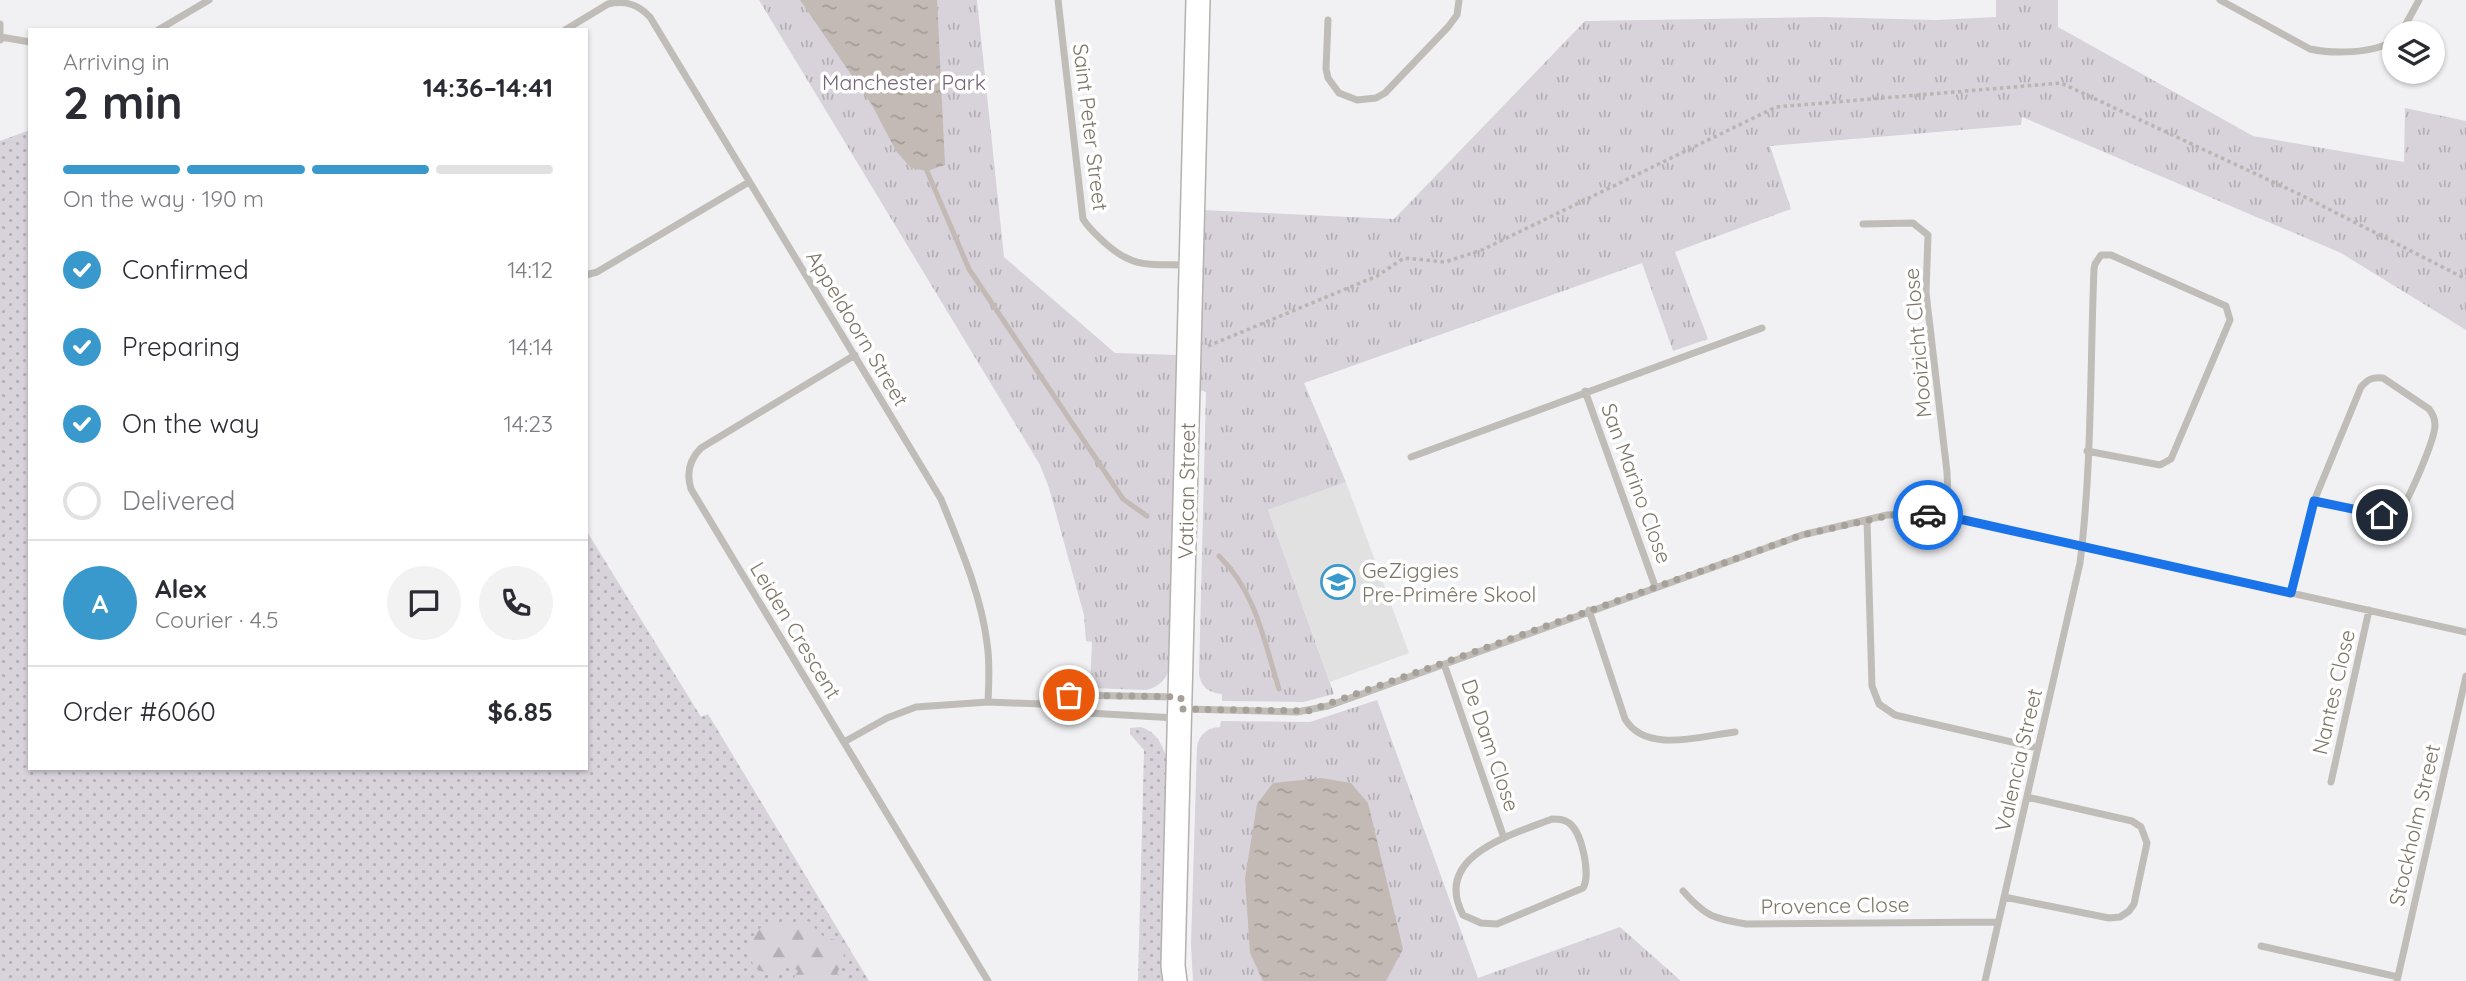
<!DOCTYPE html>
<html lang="en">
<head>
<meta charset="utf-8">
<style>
  :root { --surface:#fff; --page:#f2f2f3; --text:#2b2b33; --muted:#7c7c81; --line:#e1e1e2; --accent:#3999cc }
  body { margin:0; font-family:Quicksand,sans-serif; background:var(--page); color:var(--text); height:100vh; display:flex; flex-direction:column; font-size:26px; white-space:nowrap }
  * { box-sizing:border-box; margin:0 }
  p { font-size:23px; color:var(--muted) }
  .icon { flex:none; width:38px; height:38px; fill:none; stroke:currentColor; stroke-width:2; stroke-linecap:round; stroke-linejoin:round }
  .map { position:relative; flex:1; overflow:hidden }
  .panel { position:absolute; left:28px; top:28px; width:560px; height:742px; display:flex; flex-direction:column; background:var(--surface); border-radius:0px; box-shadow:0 2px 5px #0004 }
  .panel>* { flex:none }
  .buttons { position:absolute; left:2382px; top:21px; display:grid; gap:14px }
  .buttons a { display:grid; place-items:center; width:63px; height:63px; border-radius:50%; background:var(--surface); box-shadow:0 2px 5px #0004; font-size:35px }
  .pin { position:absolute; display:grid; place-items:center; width:60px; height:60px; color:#fff; margin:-30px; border:4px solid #fff; border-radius:50%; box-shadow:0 2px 7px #0007 }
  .courier { position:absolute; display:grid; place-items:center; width:70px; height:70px; margin:-35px; border:5px solid #1a73e8; border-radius:50%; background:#fff; color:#222; box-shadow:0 2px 9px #0007 }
  .headline em { font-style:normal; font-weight:800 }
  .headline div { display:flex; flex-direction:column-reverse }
  .headline { display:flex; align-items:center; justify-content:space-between; height:119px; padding:0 35px }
  h1 { font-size:46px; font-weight:800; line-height:52px }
  .bar { display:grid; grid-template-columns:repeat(4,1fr); gap:10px 7px; align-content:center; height:84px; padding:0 35px }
  .bar i { height:9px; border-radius:5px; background:var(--line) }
  .bar .current { background:var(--accent) }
  .bar p { grid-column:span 4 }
  .line { display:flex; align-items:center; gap:18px; padding:0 35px; border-top:2px solid var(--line) }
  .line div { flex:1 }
  .round { display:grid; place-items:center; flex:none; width:74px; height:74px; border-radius:37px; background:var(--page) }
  ol { padding:0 35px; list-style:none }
  li { display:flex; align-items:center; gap:21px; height:77px }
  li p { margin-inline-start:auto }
  li .icon { padding:7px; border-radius:50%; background:var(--accent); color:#fff; stroke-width:4 }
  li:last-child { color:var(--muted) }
  li i { width:38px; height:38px; border:4px solid var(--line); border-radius:50% }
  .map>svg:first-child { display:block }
</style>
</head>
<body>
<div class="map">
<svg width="2466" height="981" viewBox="0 0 2466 981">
  <defs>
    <pattern id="grass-dots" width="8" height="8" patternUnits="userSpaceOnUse" patternTransform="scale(1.75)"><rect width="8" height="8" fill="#d8d2da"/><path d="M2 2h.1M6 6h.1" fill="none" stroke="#b4afb5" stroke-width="1.8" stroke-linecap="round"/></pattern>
    <pattern id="forest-firs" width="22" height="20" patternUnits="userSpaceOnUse" patternTransform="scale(1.75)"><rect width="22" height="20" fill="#d8d2da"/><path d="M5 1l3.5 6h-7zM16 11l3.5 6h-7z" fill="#b4afb5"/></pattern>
    <pattern id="park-tufts" width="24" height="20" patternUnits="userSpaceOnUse" patternTransform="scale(1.75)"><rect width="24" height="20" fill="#d8d2da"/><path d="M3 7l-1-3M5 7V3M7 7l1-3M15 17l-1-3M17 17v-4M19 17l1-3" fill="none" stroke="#b4afb5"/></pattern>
    <pattern id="water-ripples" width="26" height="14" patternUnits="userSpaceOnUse" patternTransform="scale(1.75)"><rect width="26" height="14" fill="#c3bab5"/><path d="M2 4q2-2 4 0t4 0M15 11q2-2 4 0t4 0" fill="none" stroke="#a49c97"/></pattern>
  </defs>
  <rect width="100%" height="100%" fill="#f1f1f4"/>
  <path fill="#e2e1e2" d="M1346,482L1409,653L1330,682L1268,510Z"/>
  <path fill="url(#grass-dots)" d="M30,130V768H586V530L701,717L708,714L869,981H0V141Z
    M1141,727C1158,733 1162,745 1168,761L1163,981H1138L1144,750L1130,734V728Z"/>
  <path fill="url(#forest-firs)" d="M808,921L824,937L835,940L844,951L843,962L837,973L844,981H792L798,971L790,965L769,974L754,968L747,944L762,926L793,925Z"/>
  <path fill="url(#park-tufts)" d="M759,0H977L1004,257L1115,353L1177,355L1170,667C1166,680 1159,687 1146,690L1090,688L1092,642L1086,641L1084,615L1049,488L1040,465Z
    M1996,0H2058V27L2253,136L2404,162L2405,108L2466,121V330L2341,253L2022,117L2021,125L1770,146L1791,209L1675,252L1708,339L1673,351L1642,263L1304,383L1346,482L1268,510L1334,694L1303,702L1222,701V694C1209,693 1201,687 1199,674L1206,392L1199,390L1203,210L1394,219L1585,21L1820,17L1936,20L1996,17Z
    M1377,700L1478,978L1620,927L1681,981H1193L1191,945L1197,746C1200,734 1207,728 1220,727L1221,721L1310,722Z"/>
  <path fill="url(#water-ripples)" d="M800,0H937L945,165L927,171L911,168L896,151L872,105Z
    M1321,778L1351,783L1368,803L1403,949L1386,981H1263L1250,953L1245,878L1257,804L1273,783Z"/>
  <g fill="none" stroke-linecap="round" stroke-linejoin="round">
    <path stroke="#c3bab5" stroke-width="5" d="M927,171L969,269L1123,499L1147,516
      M1219,556C1256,592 1264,641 1279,689"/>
    <g stroke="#b5b1ac" stroke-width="26">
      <path id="secondary" d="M1175,981L1173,966L1198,0"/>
    </g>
    <path stroke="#b8b6b3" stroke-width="3.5" stroke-dasharray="3.5 3.5" stroke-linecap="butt" d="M1208,346L1377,276L1404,258L1445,262L1482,250L1776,107L2061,83L2301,195L2466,279"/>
    <path stroke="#c0bdb9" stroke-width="7" d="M1058,0L1083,219C1089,229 1097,235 1105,243C1134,269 1150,264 1187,265
      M2220,0L2310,49C2333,54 2374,54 2394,40
      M1328,20L1326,69L1328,78L1339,93L1357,100L1376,98L1385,93L1448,27L1457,15L1459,0
      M0,24V40
      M158,30L209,0
      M565,30L608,4C625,0 638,4 650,17L941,499C959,544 981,594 987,643C990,662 989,683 988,702
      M2401,33L2419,0
      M1,37L30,42
      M1863,224L1913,223L1928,235L1926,293L1947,472L1948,499L1946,517
      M586,275L597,272L749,182
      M855,355L701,448C689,460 686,473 691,489L988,981
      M1585,391L1655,586
      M1411,457L1762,328
      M1867,520L1872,686L1879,704L1895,715L2038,748
      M2291,593L2314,501L2361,387C2368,379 2372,377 2383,378L2429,409C2433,414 2435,418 2435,425C2435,439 2408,503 2398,513L2382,515L2314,501
      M1589,610L1625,719C1646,754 1701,736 1735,732
      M1444,664L1504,838
      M1040,703L1069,695L1178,697
      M1185,709L1297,712L1328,706L1359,695L1802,535L1887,515L1907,514L1964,520L2466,632
      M844,742L887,718L916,707L988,702L1040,704L1070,712L1176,718
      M2331,782L2369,610
      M1552,819C1558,819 1564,819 1569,823C1582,832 1591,875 1583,888L1497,924L1481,923L1463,915C1432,856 1511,835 1552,819Z
      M1683,891C1706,917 1713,918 1746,924L1998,922
      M2004,897L2109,918L2120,917L2129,911L2134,904L2147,843L2141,827L2132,821L2027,797
      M2261,946L2398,977
      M1985,981L2080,563C2092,466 2090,367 2094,269L2095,264L2101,255H2111L2226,306L2230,320L2171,459L2160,465L2087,451
      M2397,981L2466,676"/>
    <use href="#secondary" stroke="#fff" stroke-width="23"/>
  </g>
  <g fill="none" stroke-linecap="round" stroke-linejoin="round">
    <path stroke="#a6a098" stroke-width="7" stroke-dasharray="0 12.6" d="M1069,695L1181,697V709L1308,711L1802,535L1887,516L1907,514L1928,515"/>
    <path stroke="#1a73e8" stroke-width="9" d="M1928,515L1964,520L2291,593L2314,501L2382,515"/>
  </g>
  <defs>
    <g id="school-ring" transform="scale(1.75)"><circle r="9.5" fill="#fff" stroke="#3999cc" stroke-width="1.5"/><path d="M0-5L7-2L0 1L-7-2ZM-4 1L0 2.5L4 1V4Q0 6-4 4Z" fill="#3999cc"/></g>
  </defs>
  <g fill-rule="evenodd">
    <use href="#school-ring" x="1338" y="582"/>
  </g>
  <g text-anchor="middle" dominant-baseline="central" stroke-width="7" stroke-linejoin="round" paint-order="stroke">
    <g font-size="21" fill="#756576" stroke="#fff">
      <text x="904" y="82">Manchester Park</text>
    </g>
    <g font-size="21" fill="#7e7467" stroke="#fff">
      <text transform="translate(1091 127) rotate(83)">Saint Peter Street</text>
      <text transform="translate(858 328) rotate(59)">Appeldoorn Street</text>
      <text transform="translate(1917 343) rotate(-95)">Mooizicht Close</text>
      <text transform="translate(1637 483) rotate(70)">San Marino Close</text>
      <text transform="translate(1186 491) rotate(-89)">Vatican Street</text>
      <text transform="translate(796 630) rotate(59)">Leiden Crescent</text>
      <text transform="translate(2333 692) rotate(-77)">Nantes Close</text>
      <text transform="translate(1491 745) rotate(71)">De Dam Close</text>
      <text transform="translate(2018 760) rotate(-77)">Valencia Street</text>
      <text transform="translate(2414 825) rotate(-77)">Stockholm Street</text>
      <text transform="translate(1835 905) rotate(-1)">Provence Close</text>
    </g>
    <g font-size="21" fill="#7e7467" stroke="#fff" text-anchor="start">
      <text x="1362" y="570">GeZiggies<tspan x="1362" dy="24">Pre-Primêre Skool</tspan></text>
    </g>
  </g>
</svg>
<div class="buttons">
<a><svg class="icon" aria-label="layers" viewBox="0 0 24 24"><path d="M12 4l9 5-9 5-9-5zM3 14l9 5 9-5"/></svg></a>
</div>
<div class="pin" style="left:1069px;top:695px;background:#ea580c"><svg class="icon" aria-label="bag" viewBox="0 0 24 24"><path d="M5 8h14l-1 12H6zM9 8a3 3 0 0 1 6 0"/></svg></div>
<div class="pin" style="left:2382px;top:515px;background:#1f2937"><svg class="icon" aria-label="home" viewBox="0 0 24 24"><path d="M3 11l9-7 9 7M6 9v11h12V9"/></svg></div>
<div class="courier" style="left:1928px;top:515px"><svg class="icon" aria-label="car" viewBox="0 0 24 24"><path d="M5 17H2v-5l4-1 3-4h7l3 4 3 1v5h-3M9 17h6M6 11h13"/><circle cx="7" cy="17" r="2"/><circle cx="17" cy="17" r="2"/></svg></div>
<section class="panel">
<div class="headline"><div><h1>2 min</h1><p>Arriving in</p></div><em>14:36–14:41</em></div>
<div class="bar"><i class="current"></i><i class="current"></i><i class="current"></i><i></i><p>On the way · 190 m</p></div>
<ol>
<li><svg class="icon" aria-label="check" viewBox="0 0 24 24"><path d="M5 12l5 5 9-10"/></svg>Confirmed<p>14:12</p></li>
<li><svg class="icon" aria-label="check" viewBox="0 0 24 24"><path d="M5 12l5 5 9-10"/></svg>Preparing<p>14:14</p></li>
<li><svg class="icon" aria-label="check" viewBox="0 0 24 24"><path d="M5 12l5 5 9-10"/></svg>On the way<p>14:23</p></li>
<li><i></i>Delivered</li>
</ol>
<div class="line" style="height:126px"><b class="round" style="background:var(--accent);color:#fff">A</b><div><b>Alex</b><p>Courier · 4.5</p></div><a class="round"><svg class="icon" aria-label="chat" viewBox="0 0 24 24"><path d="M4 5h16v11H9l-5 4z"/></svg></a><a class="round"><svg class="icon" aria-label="phone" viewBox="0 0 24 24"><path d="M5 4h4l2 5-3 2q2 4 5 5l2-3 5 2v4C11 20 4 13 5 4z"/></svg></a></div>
<div class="line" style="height:91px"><div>Order #6060</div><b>$6.85</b></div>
</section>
</div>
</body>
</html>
